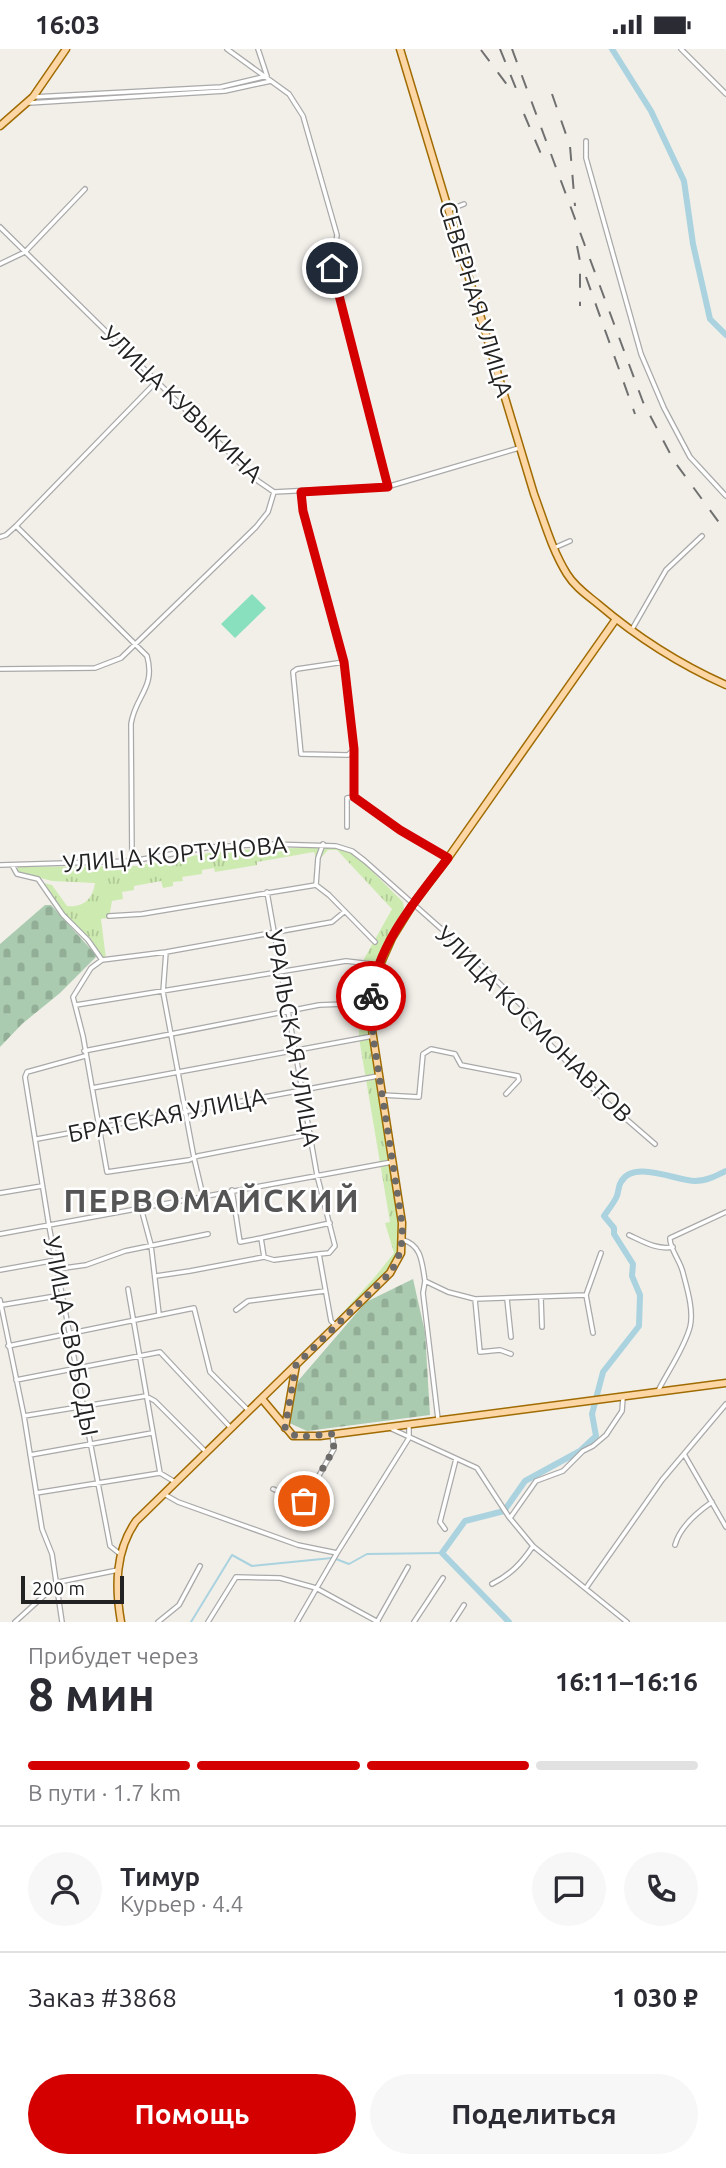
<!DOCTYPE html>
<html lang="ru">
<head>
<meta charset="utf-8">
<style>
  :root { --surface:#fff; --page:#f7f7f7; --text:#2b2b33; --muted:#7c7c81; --line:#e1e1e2; --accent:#d40000 }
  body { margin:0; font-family:Ubuntu,sans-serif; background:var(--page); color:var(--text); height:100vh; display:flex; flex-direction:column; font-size:26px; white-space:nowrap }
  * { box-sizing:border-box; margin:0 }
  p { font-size:23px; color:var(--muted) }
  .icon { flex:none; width:38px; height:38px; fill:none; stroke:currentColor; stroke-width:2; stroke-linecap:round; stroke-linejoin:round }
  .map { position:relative; height:1573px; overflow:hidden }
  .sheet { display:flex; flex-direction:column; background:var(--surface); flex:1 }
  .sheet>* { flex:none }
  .scale { position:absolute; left:21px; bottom:18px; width:103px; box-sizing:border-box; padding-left:7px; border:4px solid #222; border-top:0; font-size:19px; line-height:24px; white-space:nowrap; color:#222; -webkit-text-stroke:5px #fff; paint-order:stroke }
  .pin { position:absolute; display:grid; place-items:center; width:60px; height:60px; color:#fff; margin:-30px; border:4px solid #fff; border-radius:50%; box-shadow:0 2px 7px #0007 }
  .courier { position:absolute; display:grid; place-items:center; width:70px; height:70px; margin:-35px; border:5px solid #d40000; border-radius:50%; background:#fff; color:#222; box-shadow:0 2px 9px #0007 }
  .summary em { font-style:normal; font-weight:600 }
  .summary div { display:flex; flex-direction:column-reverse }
  .summary { display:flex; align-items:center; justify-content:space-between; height:119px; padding:0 28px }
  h1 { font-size:46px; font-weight:600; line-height:52px }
  .bar { display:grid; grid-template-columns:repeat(4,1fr); gap:10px 7px; align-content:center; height:84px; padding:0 28px }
  .bar i { height:9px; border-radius:5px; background:var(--line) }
  .bar .on { background:var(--accent) }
  .bar p { grid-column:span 4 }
  .line { display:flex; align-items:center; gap:18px; padding:0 28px; border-top:2px solid var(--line) }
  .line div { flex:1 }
  .round { display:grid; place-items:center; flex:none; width:74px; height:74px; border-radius:37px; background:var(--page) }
  .action { display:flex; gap:14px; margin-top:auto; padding:14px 28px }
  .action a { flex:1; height:80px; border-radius:42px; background:var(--accent); color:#fff; font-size:28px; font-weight:600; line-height:80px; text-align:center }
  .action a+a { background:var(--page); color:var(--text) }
  .status { display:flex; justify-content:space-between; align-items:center; height:49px; padding:0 35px; background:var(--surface); direction:ltr }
  .status svg { height:19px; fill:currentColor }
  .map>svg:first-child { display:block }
</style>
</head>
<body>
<div class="status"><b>16:03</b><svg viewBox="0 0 49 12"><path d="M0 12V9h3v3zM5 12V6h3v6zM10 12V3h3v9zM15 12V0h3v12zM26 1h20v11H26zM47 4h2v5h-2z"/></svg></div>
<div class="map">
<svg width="726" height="1573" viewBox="0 0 726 1573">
  <defs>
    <pattern id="grass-tufts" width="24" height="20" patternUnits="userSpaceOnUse" patternTransform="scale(1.75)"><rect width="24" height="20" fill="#cdebb0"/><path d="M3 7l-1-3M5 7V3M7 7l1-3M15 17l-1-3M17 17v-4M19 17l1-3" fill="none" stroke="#b0c997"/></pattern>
    <pattern id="cemetery-stones" width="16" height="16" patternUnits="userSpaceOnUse" patternTransform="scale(1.75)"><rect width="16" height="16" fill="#aacbaf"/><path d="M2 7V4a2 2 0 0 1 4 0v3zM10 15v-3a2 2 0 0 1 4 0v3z" fill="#92ae96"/></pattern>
  </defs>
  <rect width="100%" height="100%" fill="#f2efe9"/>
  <path fill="url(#grass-tufts)" d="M336,798L356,806L403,853L404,860L376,919L372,934L368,963L371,996L400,1180L399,1201L391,1219L335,1275V1272L374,1229L394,1204L385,1174L390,1173L359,989V952L364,910L392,860L337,801H328L317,813L314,803L257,813V816L215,823L214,819L202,821V825L182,828L183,832L173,833V837L163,839L161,832L134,837V841L122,843L123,850L112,852L109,869L101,870L106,910H104L90,890L65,865L44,834L52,836L67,857C84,859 93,849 95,834L52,832L18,823L17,820L19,818L136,817L225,801Z"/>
  <path fill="url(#cemetery-stones)" d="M45,856H51L97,907L60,944L22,975L0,998V895Z
    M413,1230L425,1283L430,1366L307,1382L287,1373L298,1332L366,1253Z"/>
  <path fill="#88e0be" d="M252,545L266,559L235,589L221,575Z"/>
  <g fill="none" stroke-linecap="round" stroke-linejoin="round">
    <path stroke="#aad3df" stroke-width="2" d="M336,1510L349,1515L367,1505L442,1504
      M191,1573L232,1506L252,1517L332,1509"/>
    <path stroke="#aad3df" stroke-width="6" d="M612,0L651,62L684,132L693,195L710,270L726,286
      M509,1573L442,1504L465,1472L504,1462L525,1432L580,1402L596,1387L592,1365L603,1323L639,1277L640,1246L632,1227L633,1215L614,1185V1179L604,1167C608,1161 613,1155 616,1149C619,1144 618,1137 621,1133C633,1110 677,1132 695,1132C706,1132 716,1127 726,1122"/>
    <g stroke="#a9a9a9" stroke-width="6">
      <path id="minor" d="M227,0L289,45L303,67L337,186L332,219L388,438
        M681,0L726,45
        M33,48L221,38L267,27L258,0
        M29,54L225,42L271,32
        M586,92V109L641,305L664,359L690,408L726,447
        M449,161L464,155
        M0,178L258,432L274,443L390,437L519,399
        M0,215L25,203L85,140
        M301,443L303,462L344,613L354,700V748L400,781L448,809
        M16,477L147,607C156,639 135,647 131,675L132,812
        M0,488L6,486L16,477L157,332
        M554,499L570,492
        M631,582L666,521L702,487
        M344,613L297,620L293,623L301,705L348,706L354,700
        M0,620L95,619L121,609L256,478L268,463L274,443
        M347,778V749L354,748
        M0,816L132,812L211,798L269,795L336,797L352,802L365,812L473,908L530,965L537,982L603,1050L655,1095
        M12,816L17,825L38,830L63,866L88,891L102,911L91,919L73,948L83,987L107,1123L189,1111L198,1107L311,1085
        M316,836L318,809L323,795
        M267,843L317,1126L335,1197L329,1204L319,1205
        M109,867L142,865L316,836L329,846L375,893
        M166,903L163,943L194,1109L203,1147
        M102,911L166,903L332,873L344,863
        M76,956L346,912L380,916
        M84,1002L319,956L371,954
        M85,1007L27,1023L25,1028L49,1177L110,1497L120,1505
        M92,1039L373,987
        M382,1046L419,1048L423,1005L431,1000L455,1005L461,1016L518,1027L519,1031L506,1045
        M37,1090L378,1027
        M0,1144L42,1137
        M141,1159L151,1196L159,1265
        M0,1185L392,1113
        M629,1186C644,1193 657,1201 673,1198
        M261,1189L330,1174
        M403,1191C422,1196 422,1215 425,1232L448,1243L475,1250L586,1246L593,1284
        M264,1208L274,1211L319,1205L331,1272L335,1276
        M57,1220L86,1216L125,1202L208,1185
        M0,1221L56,1211
        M156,1227L190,1222L264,1208L261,1189L240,1193L232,1141
        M425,1232L423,1244L438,1370
        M128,1240L160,1424
        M586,1246L601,1204
        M541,1249L542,1278
        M475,1250L480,1303L500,1301L511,1305
        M507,1250L511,1288
        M0,1251L24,1367L42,1480L52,1505L62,1573
        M2,1256L62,1246
        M236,1261L248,1252L325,1242
        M8,1297L194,1259L210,1323L248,1361
        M16,1331L160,1303L230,1378
        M658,1342C668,1322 684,1300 690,1278C694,1262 687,1239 683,1224C681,1213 669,1199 670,1189L726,1163
        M24,1367L146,1347L155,1352L205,1402
        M392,1380L477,1419L509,1468L533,1497L627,1573
        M684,1405L726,1478
        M30,1406L152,1384
        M273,1440L304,1453L334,1400L332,1385
        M36,1444L160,1424L175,1433
        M164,1445L178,1453L298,1496L337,1504
        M510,1469L536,1432L563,1422L583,1402L593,1397L606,1386L622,1362L623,1349
        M445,1480L440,1473L456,1410
        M675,1496C680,1478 696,1464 712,1453
        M492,1535C511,1525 521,1515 533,1497
        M586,1539L662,1431L726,1355
        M15,1573L59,1533L118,1521
        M158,1573L179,1556L200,1517
        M208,1573L236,1528L280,1529L316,1539L378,1573
        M297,1573L337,1504L409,1389V1376
        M377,1573L408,1518
        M414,1573L443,1529
        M453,1573L464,1556"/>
    </g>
    <g stroke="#a06b00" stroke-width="9">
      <path id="major" d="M400,0L534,445C544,472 552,501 567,525C575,538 587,546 598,555C638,589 679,615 726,636
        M0,77L33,48L66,0
        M262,1350L293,1387H320L726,1334
        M285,1379L296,1316
        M121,1573C115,1538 115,1502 136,1472L390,1224L401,1204L402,1174L372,981L371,954L380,916L392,889L413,855L448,809L616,570"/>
    </g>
    <use href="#minor" stroke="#fff" stroke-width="3.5"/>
    <use href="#major" stroke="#fcd6a4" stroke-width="6"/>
    <path stroke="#707070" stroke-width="2" stroke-dasharray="14 14" stroke-linecap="butt" d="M500,0L519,47
      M512,0L643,353L674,412L726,483
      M481,1L508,37
      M552,45L570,97L575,157
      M524,65L544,112
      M577,197L580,212V257
      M586,228L635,365"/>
  </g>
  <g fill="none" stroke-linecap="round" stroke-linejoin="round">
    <path stroke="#6b6a68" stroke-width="7" stroke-dasharray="0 12.6" d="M304,1452L334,1400L332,1385L297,1388L285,1379L296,1316L390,1224C401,1207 403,1194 402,1174L373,987L371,947"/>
    <path stroke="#d40000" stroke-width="9" d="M332,219L388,438L301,443L303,462L344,613L354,700V748L400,781L448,809C417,850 378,894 371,947"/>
  </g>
  <g text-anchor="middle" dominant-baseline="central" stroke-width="5" stroke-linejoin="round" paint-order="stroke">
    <g font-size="24" fill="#222" stroke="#fff">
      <text transform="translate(476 250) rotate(73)">СЕВЕРНАЯ УЛИЦА</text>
      <text transform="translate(182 355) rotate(44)">УЛИЦА КУВЫКИНА</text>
      <text transform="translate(175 805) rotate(-5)">УЛИЦА КОРТУНОВА</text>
      <text transform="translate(534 975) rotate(45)">УЛИЦА КОСМОНАВТОВ</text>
      <text transform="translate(293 989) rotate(80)">УРАЛЬСКАЯ УЛИЦА</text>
      <text transform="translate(167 1066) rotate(-11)">БРАТСКАЯ УЛИЦА</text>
      <text transform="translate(71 1287) rotate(79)">УЛИЦА СВОБОДЫ</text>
    </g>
    <g font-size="32" font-weight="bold" letter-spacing="2" fill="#555" stroke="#fff">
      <text x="212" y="1151">ПЕРВОМАЙСКИЙ</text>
    </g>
  </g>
</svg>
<div class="scale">200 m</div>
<div class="pin" style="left:304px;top:1452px;background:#ea580c"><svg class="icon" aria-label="bag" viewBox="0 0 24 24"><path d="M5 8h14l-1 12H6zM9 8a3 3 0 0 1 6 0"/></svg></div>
<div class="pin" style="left:332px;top:219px;background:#1f2937"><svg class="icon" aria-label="home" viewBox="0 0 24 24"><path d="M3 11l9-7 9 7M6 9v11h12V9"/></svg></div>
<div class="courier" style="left:371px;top:947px"><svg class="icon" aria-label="bike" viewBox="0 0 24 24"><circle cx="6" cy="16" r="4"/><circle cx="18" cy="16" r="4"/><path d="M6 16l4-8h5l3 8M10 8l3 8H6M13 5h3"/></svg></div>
</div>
<section class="sheet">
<div class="summary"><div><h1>8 мин</h1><p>Прибудет через</p></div><em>16:11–16:16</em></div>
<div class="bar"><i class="on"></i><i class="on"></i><i class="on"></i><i></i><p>В пути · 1.7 km</p></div>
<div class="line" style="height:126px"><a class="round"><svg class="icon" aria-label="person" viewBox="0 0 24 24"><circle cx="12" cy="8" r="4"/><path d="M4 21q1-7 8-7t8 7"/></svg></a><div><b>Тимур</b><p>Курьер · 4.4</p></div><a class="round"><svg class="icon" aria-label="chat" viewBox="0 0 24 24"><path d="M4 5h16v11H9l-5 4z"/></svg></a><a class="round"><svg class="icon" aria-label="phone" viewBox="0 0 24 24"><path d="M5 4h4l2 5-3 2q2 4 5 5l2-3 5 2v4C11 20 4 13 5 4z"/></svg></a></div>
<div class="line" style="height:91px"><div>Заказ #3868</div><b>1 030 ₽</b></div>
<div class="action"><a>Помощь</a><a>Поделиться</a></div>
</section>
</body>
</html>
